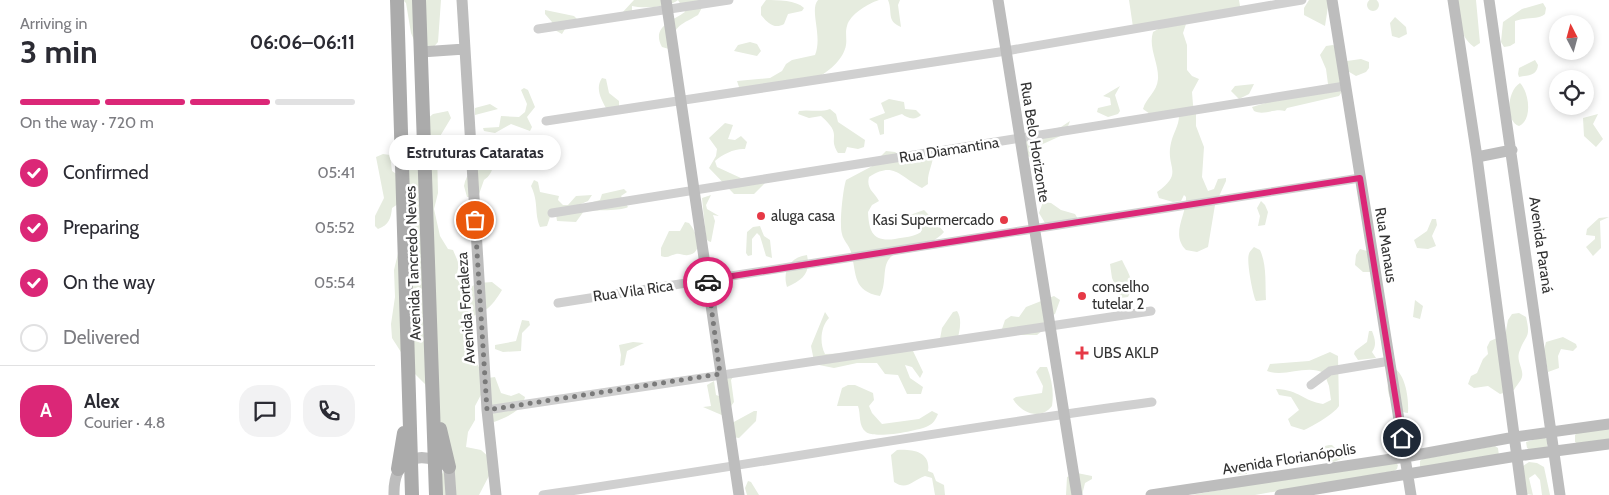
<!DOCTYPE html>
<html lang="en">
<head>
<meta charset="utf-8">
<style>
  :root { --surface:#fff; --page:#f2f2f3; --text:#2b2b33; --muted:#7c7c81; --line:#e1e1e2; --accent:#db2777 }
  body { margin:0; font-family:Cabin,sans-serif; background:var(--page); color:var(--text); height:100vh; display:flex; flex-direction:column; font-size:19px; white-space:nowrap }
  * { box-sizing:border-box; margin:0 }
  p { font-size:16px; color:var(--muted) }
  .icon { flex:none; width:28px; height:28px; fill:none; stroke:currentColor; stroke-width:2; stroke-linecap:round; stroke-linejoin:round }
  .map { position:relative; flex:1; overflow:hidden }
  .details { display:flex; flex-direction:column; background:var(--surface); width:375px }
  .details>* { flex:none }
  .needle { width:32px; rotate:354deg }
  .buttons { position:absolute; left:1174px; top:15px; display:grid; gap:10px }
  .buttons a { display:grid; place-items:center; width:45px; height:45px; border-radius:50%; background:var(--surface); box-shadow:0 2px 8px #0003; font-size:25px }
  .pin { position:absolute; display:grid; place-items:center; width:42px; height:42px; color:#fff; margin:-21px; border:2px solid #fff; border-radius:50%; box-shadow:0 1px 5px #0007 }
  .courier { position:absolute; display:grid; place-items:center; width:50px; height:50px; margin:-25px; border:4px solid #db2777; border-radius:50%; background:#fff; color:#222; box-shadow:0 1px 6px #0007 }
  .bubble { position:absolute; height:35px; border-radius:18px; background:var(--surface); box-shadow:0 2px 8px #0003; font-size:16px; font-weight:700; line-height:35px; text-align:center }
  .head em { font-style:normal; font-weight:700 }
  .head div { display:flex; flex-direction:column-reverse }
  .head { display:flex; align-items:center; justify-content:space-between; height:85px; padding:0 20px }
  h1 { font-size:32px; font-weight:700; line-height:38px }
  .bar { display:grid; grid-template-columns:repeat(4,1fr); gap:8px 5px; align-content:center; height:60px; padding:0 20px }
  .bar i { height:6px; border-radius:4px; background:var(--line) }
  .bar .active { background:var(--accent) }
  .bar p { grid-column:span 4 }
  .line { display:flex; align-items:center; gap:12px; padding:0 20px; border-top:1px solid var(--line) }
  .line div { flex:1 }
  .round { display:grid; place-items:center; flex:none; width:52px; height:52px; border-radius:20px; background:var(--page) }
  ol { padding:0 20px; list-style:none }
  li { display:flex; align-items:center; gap:15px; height:55px }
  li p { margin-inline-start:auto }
  li .icon { padding:5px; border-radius:50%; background:var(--accent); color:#fff; stroke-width:4 }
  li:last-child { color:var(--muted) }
  li i { width:28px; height:28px; border:2px solid var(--line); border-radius:50% }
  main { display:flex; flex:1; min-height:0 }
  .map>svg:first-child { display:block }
</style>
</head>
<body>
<main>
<section class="details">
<div class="head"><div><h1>3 min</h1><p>Arriving in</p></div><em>06:06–06:11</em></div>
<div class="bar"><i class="active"></i><i class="active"></i><i class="active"></i><i></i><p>On the way · 720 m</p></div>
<ol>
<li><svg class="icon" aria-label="check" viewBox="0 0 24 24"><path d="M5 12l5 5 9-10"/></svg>Confirmed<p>05:41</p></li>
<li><svg class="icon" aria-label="check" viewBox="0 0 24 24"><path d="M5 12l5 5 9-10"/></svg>Preparing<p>05:52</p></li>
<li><svg class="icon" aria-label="check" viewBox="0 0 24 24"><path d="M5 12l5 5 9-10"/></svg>On the way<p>05:54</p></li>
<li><i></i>Delivered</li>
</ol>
<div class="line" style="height:90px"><b class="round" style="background:var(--accent);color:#fff">A</b><div><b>Alex</b><p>Courier · 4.8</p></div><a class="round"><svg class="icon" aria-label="chat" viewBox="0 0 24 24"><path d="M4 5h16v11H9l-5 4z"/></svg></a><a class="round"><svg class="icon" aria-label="phone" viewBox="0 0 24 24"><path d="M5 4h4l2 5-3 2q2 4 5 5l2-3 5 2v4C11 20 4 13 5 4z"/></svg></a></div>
</section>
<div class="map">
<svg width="1234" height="495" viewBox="0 0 1234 495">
  <rect width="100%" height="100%" fill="#fff"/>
  <path fill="#e6ecdf" d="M992 5a6 6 0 1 1 12 0a6 6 0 1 1-12 0Z
    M28,0H66L63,42L56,50L42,47L36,33L31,3Z
    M259,0H331L323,15C302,27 301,24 294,49L287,47C276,27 297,21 310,12L303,0C295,7 268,9 257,6V14H246Z
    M391,0C403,0 421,0 429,8L427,11L413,14L409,24C399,30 392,22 386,15V7Z
    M443,0H504C494,3 475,14 472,26C470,32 472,39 471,45C469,58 455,71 443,77L372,88L364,87L362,81L395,78L407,71L411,64L417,60L440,55C448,36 434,10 443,0Z
    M513,0H525L523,5L526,27C511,21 518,12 513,0Z
    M754,0H864L866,12L758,27Z
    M934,0H954L950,26L929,15V8Z
    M1083,0H1101L1105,43L1099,47C1084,36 1083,17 1083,0Z
    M1168,3L1171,8L1170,14C1163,20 1150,17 1140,21V43L1135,46L1129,47L1126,42L1128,22L1147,9Z
    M170,10L199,16L204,21L190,29L187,34L178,29L177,22L170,14Z
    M1020,17L1031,27L1032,34L1024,38L1017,36L1015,23Z
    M811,24L808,33L812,45V70L817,76L824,79L817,92L818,105L821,112V126L829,147L827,177L833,191L839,189L843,179L851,178V181L840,205L833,247L822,252L811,250C795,234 812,215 811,197L809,195L806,201L798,202L784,198L782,192C810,172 790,168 796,143C798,133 804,126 804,116L775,114L768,109C771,98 782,92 783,79C784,63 773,48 778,32L785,28Z
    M375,42L382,44L386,51L382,56L359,51L363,45Z
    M958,45L962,47L966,93L964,96L912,108L910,111C899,108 889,116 879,111L877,107L953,84L951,69L945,55L951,46Z
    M986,59L994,62V68L991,72L981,76L971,70L972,61Z
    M1160,60L1163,65C1162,76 1153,75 1144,77L1143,74L1144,68Z
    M227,78L231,79L234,93L244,101V108H231C226,99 220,88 227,78Z
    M1145,83C1154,92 1158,120 1144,126C1131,122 1131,92 1145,83Z
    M879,84L874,94L864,99L856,91L860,86Z
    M745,86L740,95L745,111L743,114L733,117L722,112L723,108L736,105L735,98L728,96Z
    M149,88L153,90L160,107L152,117L157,127L155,131L136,124L120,133L109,131L108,128L124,127L126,116L144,117L150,112L152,104L146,90Z
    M514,99L529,102L530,109L541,110L546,115C540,121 532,118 527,114L509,120V134L505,135L502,124L494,119L510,113L506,103Z
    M115,104L123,109L100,115V108Z
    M455,109L461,114L463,122L490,140L489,147L483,149L472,147L470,153H463C452,136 469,136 446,116L434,118L423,114L424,111C435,109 444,113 455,109Z
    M73,111L76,118L64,138L65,145L83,146L82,161H68L62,150L63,193L59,209L65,236L73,249L78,250L84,264L81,278L90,290L103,283L117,282L127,290C122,298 117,306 109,311C106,313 100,314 98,317C82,334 100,365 113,378L120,377L126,393L136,396L144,393L150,397C147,411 132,417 119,422L114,419L108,391L100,406V420L93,432L91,447L106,450L115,458L116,472L104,495H64V481L70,468L54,398L50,384L40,374L17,338L16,324L20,297L19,270L27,237L32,173L37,160L43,156L52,119L58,114Z
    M1223,114L1218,124L1228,139L1221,147L1209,136L1208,118Z
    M695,121L690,134L659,148L657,155L654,157L652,155L650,137L686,127Z
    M350,123L358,125L353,139L360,140L366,136L372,142L370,149C361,148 347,154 340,161L342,167L368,179L390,183L379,194H359L334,168L341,156L342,149L334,138Z
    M511,151L520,152L526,156L558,155C558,165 552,173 553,184L547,188C524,176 519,161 494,177C491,189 499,192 504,201L497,205L493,212C494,232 498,242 520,239C530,237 538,237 546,232V225L535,215L549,210L554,215L553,220L556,227L564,226L569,232C555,249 523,247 514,259C507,268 512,283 505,296C477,291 482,274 476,252C474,245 468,240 467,234C464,225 468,189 471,180L503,163L506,156Z
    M8,154L15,155L17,171L23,175V204L17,208C16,218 14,225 3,229L0,226V216L9,198L1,157Z
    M114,160L118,161C119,169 115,176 109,180L103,197H92L89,186C91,173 101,163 114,160Z
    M159,180L163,182L165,192L184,196L183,200L188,205H193L201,196L217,195L213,201L199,207L225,200L227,194L249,189L252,192L246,196L253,207C247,211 219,210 209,211L201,222L182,221L181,214L175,217L172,226L165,227C159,212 164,203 156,186Z
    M336,195L331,205L332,209L344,216L338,215L340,221L336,242L333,241L331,238L327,198Z
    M886,201L890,205L893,212L890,225L883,226L885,216L882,208Z
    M668,202L676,203L686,210L700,214L703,219L670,223L664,213Z
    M1234,217L1225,221L1226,248L1218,256L1211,247L1220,239V236L1211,235L1212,229L1224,218Z
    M1057,219H1061L1062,225L1057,236L1061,246L1053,249L1042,248L1039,240L1052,231Z
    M310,222L314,223C321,231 330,253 313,255C309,256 305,253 301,254C295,255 293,259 286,256V248L294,231H305Z
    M385,226L389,236L395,240L397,258L391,256L385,236L382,233L377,239V255L373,256L371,253L372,232L378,227Z
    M879,247L885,250C892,265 890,284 891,300L881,301C878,296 871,260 874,254C874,252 878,248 879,247Z
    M985,249L992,251L996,272H988L980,265L981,255Z
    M432,255C436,273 428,280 412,287C407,271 415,257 432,255Z
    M747,260C753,273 761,282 753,297L746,298L737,278L735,264Z
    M679,296L685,300L680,314L674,317L667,331L662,335H625L630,320L636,316L644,317L651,307Z
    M1040,300L1048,306L1045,319L1038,317Z
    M582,311C588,320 584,332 582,342L565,339L567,328L578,312Z
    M450,312L454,318C446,326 444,343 450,354L538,351L548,372L545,378L537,367L530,365L535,378L548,387L546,394H532L523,375L510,374L502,363H482L459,368L444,365L439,361L436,346Z
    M1144,313L1151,317C1156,338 1151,334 1145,350C1140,361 1149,368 1147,377C1146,381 1141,386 1139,390L1125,394L1113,386L1099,388L1093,384L1096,376L1102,373L1108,359L1113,354L1112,347L1115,341L1122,338L1129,341L1133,320L1137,314Z
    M147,320L154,321L155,325L147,333L146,351L128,352L120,349V345L141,341Z
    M994,331H997C1000,339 1002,345 997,352L1001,358L983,360L979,354L980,351L992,342Z
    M1188,337L1201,344L1202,347L1198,351L1186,349L1183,356L1184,368L1173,372L1169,350L1171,342Z
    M258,342L269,343L252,351L249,365L245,366L246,355L244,345Z
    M955,352L963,356L964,406C959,414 938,426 929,430L916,426L913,419L924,410L916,397L904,395L901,389C925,390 928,401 948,404L956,400L954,386L949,373C931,364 910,378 892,371L895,364L934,361Z
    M665,367H672C677,380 679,392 677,406C665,421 646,413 638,399L641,397L667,393L668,386L661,372Z
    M1019,368C1031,375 1034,400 1033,413C1021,412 1011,396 1013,384C1014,379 1017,373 1019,368Z
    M352,375L358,377L356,380L359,402L349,416L328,407L336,406L332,385L339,381L341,395L344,396Z
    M473,385H480L498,393L499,400L494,406L497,413L507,424L544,419L557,411L563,414C561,419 558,424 553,426C543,431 500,439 491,432C483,426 486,414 483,406H462L467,388Z
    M379,411H382L381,421L364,438L357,437V423Z
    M1234,428V440L1203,444L1200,442V435L1202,433Z
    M1168,437L1172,439V447L1155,450L1152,448L1151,442Z
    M954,445H957L963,451L979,453L959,462L943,460L941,457L950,446Z
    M1120,446L1123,448L1124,456L1045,468V461L1047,459Z
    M522,450C538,449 556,452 553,471L558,473L561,481L569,485L570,495H560L557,478L550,476C538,480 532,491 519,482L516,455Z
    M1018,460L1023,465L1022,469L1019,471L880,495H816Z
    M1154,462L1162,463L1169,467L1175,495H1167L1165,480L1160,474L1154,478L1158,495L1151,494L1148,466Z
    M861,464L871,468L872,474L856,475L853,472L858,465Z
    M702,473L717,476V479L710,483L707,495H691L692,477Z
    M373,481L376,482L384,495H372L370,488Z"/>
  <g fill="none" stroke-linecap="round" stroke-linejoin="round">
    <path stroke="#d0d0d0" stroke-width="9" d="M163,29L354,0
      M171,121L631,51L927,0
      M177,213L970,86
      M183,303L985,178
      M936,385L955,371L1015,361
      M112,410L776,311
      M168,495C371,466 573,429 777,402"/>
    <path stroke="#bdbdbd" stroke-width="11" d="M87,0L112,410L121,495
      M291,0L364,495
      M623,0L702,495
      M957,0L1036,495
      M1078,0L1102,157L1147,495
      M1114,0L1185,495
      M46,52L90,49
      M1102,157L1137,150
      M19,495C18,457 45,449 74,467L76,495
      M776,495L1030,457L1140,437L1234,424
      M905,495L1142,456L1234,444"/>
    <path stroke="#ababab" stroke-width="14" d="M22,0L37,495
      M44,0L61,495
      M65,429L74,467
      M23,469L29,433"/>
  </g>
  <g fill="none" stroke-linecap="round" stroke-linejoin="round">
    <path stroke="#7a7a7a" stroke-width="5" stroke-dasharray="0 9" d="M100,220L112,410L345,374L333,282"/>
    <path stroke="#db2777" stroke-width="6" d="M333,282L332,280L351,277L985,178L1027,438"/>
  </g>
  <g fill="#e63946" stroke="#fff" stroke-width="2">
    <circle cx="386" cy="216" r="5"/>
    <circle cx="629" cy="220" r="5"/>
    <circle cx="707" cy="296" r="5"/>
    <path d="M704.5 345.5h5v5h5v5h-5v5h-5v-5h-5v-5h5z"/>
  </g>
  <g text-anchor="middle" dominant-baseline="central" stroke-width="5" stroke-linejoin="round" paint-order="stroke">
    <g font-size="15" fill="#333" stroke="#fff">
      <text transform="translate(660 142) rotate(81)">Rua Belo Horizonte</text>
      <text transform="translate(574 150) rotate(-9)">Rua Diamantina</text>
      <text transform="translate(1011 245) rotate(81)">Rua Manaus</text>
      <text transform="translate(1166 245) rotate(82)">Avenida Paraná</text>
      <text transform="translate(38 263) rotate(-92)">Avenida Tancredo Neves</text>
      <text transform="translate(258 291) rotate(-8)">Rua Vila Rica</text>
      <text transform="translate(91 308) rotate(-94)">Avenida Fortaleza</text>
      <text transform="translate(914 459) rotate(-9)">Avenida Florianópolis</text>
    </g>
    <g font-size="15" fill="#333" stroke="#fff" text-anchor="start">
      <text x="396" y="216">aluga casa</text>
      <text x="619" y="220" text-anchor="end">Kasi Supermercado</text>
      <text x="717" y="287">conselho<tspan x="717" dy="17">tutelar 2</tspan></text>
      <text x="718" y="353">UBS AKLP</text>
    </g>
  </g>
</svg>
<div class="buttons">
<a><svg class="needle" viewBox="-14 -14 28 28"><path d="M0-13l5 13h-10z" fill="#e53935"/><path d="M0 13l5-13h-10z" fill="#7c7c81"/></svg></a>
<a><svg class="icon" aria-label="locate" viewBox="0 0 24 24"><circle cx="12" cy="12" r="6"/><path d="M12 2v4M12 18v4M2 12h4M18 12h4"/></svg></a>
</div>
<div class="pin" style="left:100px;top:220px;background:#ea580c"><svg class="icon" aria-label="bag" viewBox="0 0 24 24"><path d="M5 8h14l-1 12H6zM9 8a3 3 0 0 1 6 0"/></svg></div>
<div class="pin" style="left:1027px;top:438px;background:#1f2937"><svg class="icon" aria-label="home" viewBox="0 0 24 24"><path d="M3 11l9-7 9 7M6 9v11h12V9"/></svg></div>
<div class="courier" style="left:333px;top:282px"><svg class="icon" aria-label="car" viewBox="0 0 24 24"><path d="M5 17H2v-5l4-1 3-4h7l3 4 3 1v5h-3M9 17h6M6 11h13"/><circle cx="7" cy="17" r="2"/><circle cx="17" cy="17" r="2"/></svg></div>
<div class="bubble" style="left:14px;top:135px;width:172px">Estruturas Cataratas</div>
</div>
</main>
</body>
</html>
